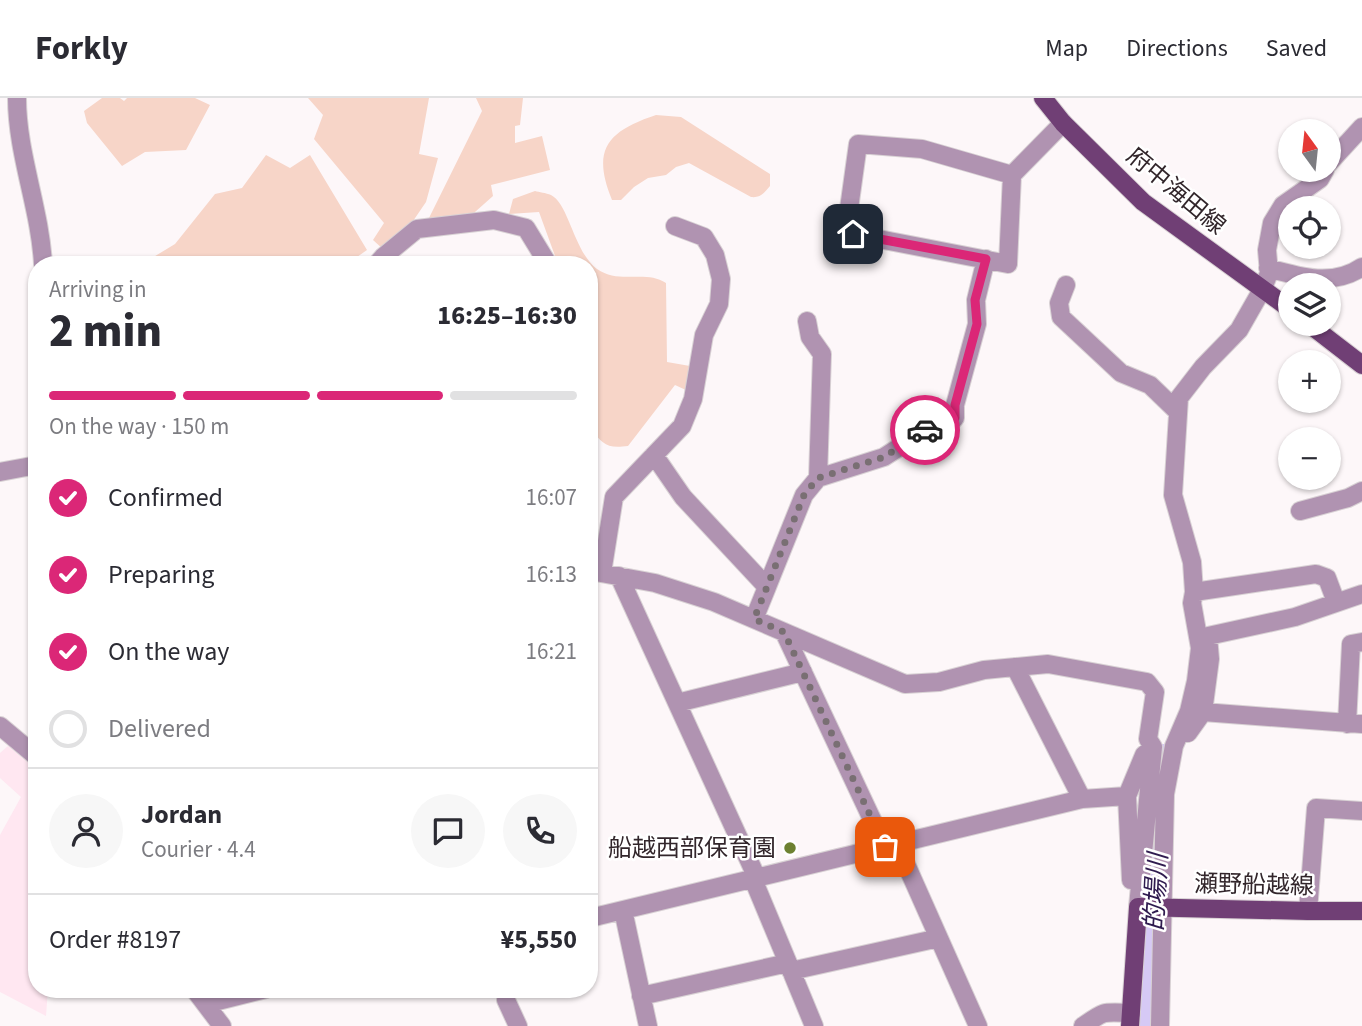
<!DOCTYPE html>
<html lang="en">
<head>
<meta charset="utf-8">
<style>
  :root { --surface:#fff; --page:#f7f7f7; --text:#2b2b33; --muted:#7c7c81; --line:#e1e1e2; --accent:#db2777 }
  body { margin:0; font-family:"Source Sans 3","Noto Sans JP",sans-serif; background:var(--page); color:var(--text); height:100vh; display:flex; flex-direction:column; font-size:26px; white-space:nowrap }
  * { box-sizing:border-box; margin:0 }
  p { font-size:23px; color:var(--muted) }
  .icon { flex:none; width:38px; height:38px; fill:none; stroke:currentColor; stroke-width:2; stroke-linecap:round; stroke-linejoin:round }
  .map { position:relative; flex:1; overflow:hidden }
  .details { position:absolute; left:28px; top:158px; width:570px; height:742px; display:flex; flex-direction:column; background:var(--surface); border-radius:28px; box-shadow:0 2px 5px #0004 }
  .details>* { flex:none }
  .needle { width:46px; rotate:345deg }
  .buttons { position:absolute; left:1278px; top:21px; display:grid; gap:14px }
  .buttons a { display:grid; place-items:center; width:63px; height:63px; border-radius:50%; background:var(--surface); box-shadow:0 2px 5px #0004; font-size:35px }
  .pin { position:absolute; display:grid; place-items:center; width:60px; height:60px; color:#fff; margin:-30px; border-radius:14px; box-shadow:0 4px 10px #0006 }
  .courier { position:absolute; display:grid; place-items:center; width:70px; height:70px; margin:-35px; border:5px solid #db2777; border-radius:50%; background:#fff; color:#222; box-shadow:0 2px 9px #0007 }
  .headline em { font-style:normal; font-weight:800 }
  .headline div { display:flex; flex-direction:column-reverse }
  .headline { display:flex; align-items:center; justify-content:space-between; height:119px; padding:0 21px }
  h1 { font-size:46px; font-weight:800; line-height:52px }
  .bar { display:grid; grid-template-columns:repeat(4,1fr); gap:10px 7px; align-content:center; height:84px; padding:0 21px }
  .bar i { height:9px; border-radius:5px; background:var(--line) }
  .bar .active { background:var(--accent) }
  .bar p { grid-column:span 4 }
  .line { display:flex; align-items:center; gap:18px; padding:0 21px; border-top:2px solid var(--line) }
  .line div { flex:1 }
  .round { display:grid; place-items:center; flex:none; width:74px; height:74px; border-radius:37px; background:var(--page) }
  ol { padding:0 21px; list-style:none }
  li { display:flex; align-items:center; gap:21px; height:77px }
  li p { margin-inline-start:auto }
  li .icon { padding:7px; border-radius:50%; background:var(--accent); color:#fff; stroke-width:4 }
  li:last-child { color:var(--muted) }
  li i { width:38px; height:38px; border:4px solid var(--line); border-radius:50% }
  header { display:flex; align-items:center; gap:42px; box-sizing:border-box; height:98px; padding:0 35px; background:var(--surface); border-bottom:2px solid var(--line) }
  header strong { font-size:33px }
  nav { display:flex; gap:38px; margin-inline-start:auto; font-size:24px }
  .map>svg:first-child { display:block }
</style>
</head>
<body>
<header>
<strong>Forkly</strong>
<nav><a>Map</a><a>Directions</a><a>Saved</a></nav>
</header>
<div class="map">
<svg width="1362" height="928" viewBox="0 0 1362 928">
  <rect width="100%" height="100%" fill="#fdf7f9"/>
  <path fill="#ffe7f1" d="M8,648L37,671V891H48L46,918L0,894V737L21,699L0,680V655Z"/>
  <path fill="#f7d5c8" d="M102,0H120L124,3L127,0H195L210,7L186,52L145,54L122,68L87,25L84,13Z
    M308,0H429L419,56L438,60L426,104L411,126L384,152L373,142L384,125L314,41L323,17Z
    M476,0H523L520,27L515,28V45L542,38L550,72L491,87L493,98L475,114L476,119L428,122L482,13Z
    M656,17L681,19L770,76V88C764,95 761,100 751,99L689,65L676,69L666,77L648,80L634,89L621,102H612C591,51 608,33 656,17Z
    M266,57L290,70L310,57L367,152L347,166H142L175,146L215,96L242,90Z
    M535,93C539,94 546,95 551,97C569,106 574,154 597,171C620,187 645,171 666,185L667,264L690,268L688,293L675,287L628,348C606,351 603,346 590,330V166H558L539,114L509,116L513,101Z"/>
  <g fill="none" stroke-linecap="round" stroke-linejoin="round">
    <path stroke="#d6c9f5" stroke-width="28" d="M1150,928L1157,707L1162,660"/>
    <g stroke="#d8d1d4" stroke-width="20">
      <path id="minor" d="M17,0C17,56 40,110 43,166
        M1328,66L1362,29
        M1012,77L922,51L858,46L847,125L853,136L1008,166L1012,77L1063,25
        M377,166L383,159L417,131L494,122L526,130L548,166
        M1268,170C1300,179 1333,189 1362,169
        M1066,187L1059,205L1061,219L1121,275L1150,287L1177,313
        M807,223L810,239L822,256L818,380
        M654,357L683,399L767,489L754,521
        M0,374L37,367
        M1300,413L1348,400L1362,393
        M590,473L655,485L714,504L905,586L939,584L984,572L1048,566L1147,584L1155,594L1148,641L1153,649L1138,809
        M602,475L614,399L682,328L693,301L704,237L719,206L721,181L715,157L704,139L675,128
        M619,478L757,780
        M767,489L804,397L818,380L884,359L926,332L946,329L955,320V307L977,226L976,202L986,161
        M1194,494L1316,476L1327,480L1336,504
        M784,534L885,749
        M1015,569L1082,701
        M677,605L803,574
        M1203,614L1362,626
        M1347,626L1351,546L1362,544
        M0,628L37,659
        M1188,635L1203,614L1210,561L1208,538L1295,519L1362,496
        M897,746L978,928
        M1131,782L1127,698L1144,657L1150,652
        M623,812L648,928
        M1308,813L1316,710L1362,713
        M590,820L1082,701L1127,698
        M788,865L814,928
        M791,873L939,840
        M194,891L222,928
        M641,898L788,865L753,781
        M506,902L518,928
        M206,906L266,891
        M1083,928C1106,912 1102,914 1131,915
        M1160,928L1165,696L1174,648L1189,613L1196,583L1200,550L1192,505L1194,494L1192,464L1173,397L1179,300L1203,269L1239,232L1263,190L1269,175L1267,152L1272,125L1283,107L1320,81L1325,72"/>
    </g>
    <g stroke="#d8d1d4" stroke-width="20">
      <path id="major" d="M1043,0L1063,25L1143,104L1290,211
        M1309,226L1362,267
        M1130,928L1138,809L1308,813H1362"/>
    </g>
    <use href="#minor" stroke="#b093b1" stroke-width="18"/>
    <use href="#major" stroke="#703f75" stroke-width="18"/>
  </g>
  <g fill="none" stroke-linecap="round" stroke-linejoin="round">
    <path stroke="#796f73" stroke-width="7" stroke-dasharray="0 12.6" d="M885,749L784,534L754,521L804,397L818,380L884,359L925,332"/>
    <path stroke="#db2777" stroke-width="9" d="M853,136L986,161L975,202L977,226L955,307V320L946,329L925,332"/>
  </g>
  <circle fill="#6d8131" stroke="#fff" stroke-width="2.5" cx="790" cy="750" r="7"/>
  <g text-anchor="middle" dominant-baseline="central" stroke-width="5" stroke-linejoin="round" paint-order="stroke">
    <g font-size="24" fill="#32262b" stroke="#fff">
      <text transform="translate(1176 93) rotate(40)">府中海田線</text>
      <text transform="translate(1254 787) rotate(1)">瀬野船越線</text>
    </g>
    <g font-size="24" fill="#32262b" stroke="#fff" text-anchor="end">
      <text x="776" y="750">船越西部保育園</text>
    </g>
    <g font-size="26" font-style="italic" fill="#2f1b4f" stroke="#fff">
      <text transform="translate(1156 794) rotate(-87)">的場川</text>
    </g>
  </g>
</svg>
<div class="buttons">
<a><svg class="needle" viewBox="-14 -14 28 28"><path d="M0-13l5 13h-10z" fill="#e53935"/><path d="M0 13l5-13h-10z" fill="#7c7c81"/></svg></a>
<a><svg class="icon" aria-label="locate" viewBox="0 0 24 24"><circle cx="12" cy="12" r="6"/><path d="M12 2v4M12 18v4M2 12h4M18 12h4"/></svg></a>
<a><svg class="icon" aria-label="layers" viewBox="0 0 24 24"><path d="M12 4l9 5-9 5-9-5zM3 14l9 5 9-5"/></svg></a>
<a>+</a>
<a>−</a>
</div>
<div class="pin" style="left:885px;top:749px;background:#ea580c"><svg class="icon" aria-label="bag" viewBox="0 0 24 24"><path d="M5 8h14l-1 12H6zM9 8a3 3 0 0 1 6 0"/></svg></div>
<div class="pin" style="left:853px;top:136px;background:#1f2937"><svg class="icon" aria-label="home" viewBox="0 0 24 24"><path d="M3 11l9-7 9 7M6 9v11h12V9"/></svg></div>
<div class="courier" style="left:925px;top:332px"><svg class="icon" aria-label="car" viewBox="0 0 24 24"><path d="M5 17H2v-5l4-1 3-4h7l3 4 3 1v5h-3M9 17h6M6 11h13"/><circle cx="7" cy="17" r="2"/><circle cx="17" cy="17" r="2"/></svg></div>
<section class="details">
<div class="headline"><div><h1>2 min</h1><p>Arriving in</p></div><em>16:25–16:30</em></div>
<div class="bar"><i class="active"></i><i class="active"></i><i class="active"></i><i></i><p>On the way · 150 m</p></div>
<ol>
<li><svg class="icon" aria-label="check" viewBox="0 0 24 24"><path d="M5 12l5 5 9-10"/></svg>Confirmed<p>16:07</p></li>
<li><svg class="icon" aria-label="check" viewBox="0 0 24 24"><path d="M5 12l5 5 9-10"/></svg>Preparing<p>16:13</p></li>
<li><svg class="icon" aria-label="check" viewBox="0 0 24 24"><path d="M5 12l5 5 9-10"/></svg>On the way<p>16:21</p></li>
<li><i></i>Delivered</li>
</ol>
<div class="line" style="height:126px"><a class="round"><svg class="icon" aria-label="person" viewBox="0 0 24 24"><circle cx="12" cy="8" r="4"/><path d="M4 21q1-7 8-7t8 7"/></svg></a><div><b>Jordan</b><p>Courier · 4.4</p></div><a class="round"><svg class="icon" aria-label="chat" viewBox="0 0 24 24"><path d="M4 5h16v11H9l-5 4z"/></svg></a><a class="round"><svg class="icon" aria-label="phone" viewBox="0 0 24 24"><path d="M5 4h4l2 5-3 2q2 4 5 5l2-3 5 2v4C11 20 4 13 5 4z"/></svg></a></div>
<div class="line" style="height:91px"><div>Order #8197</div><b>¥5,550</b></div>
</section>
</div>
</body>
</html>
